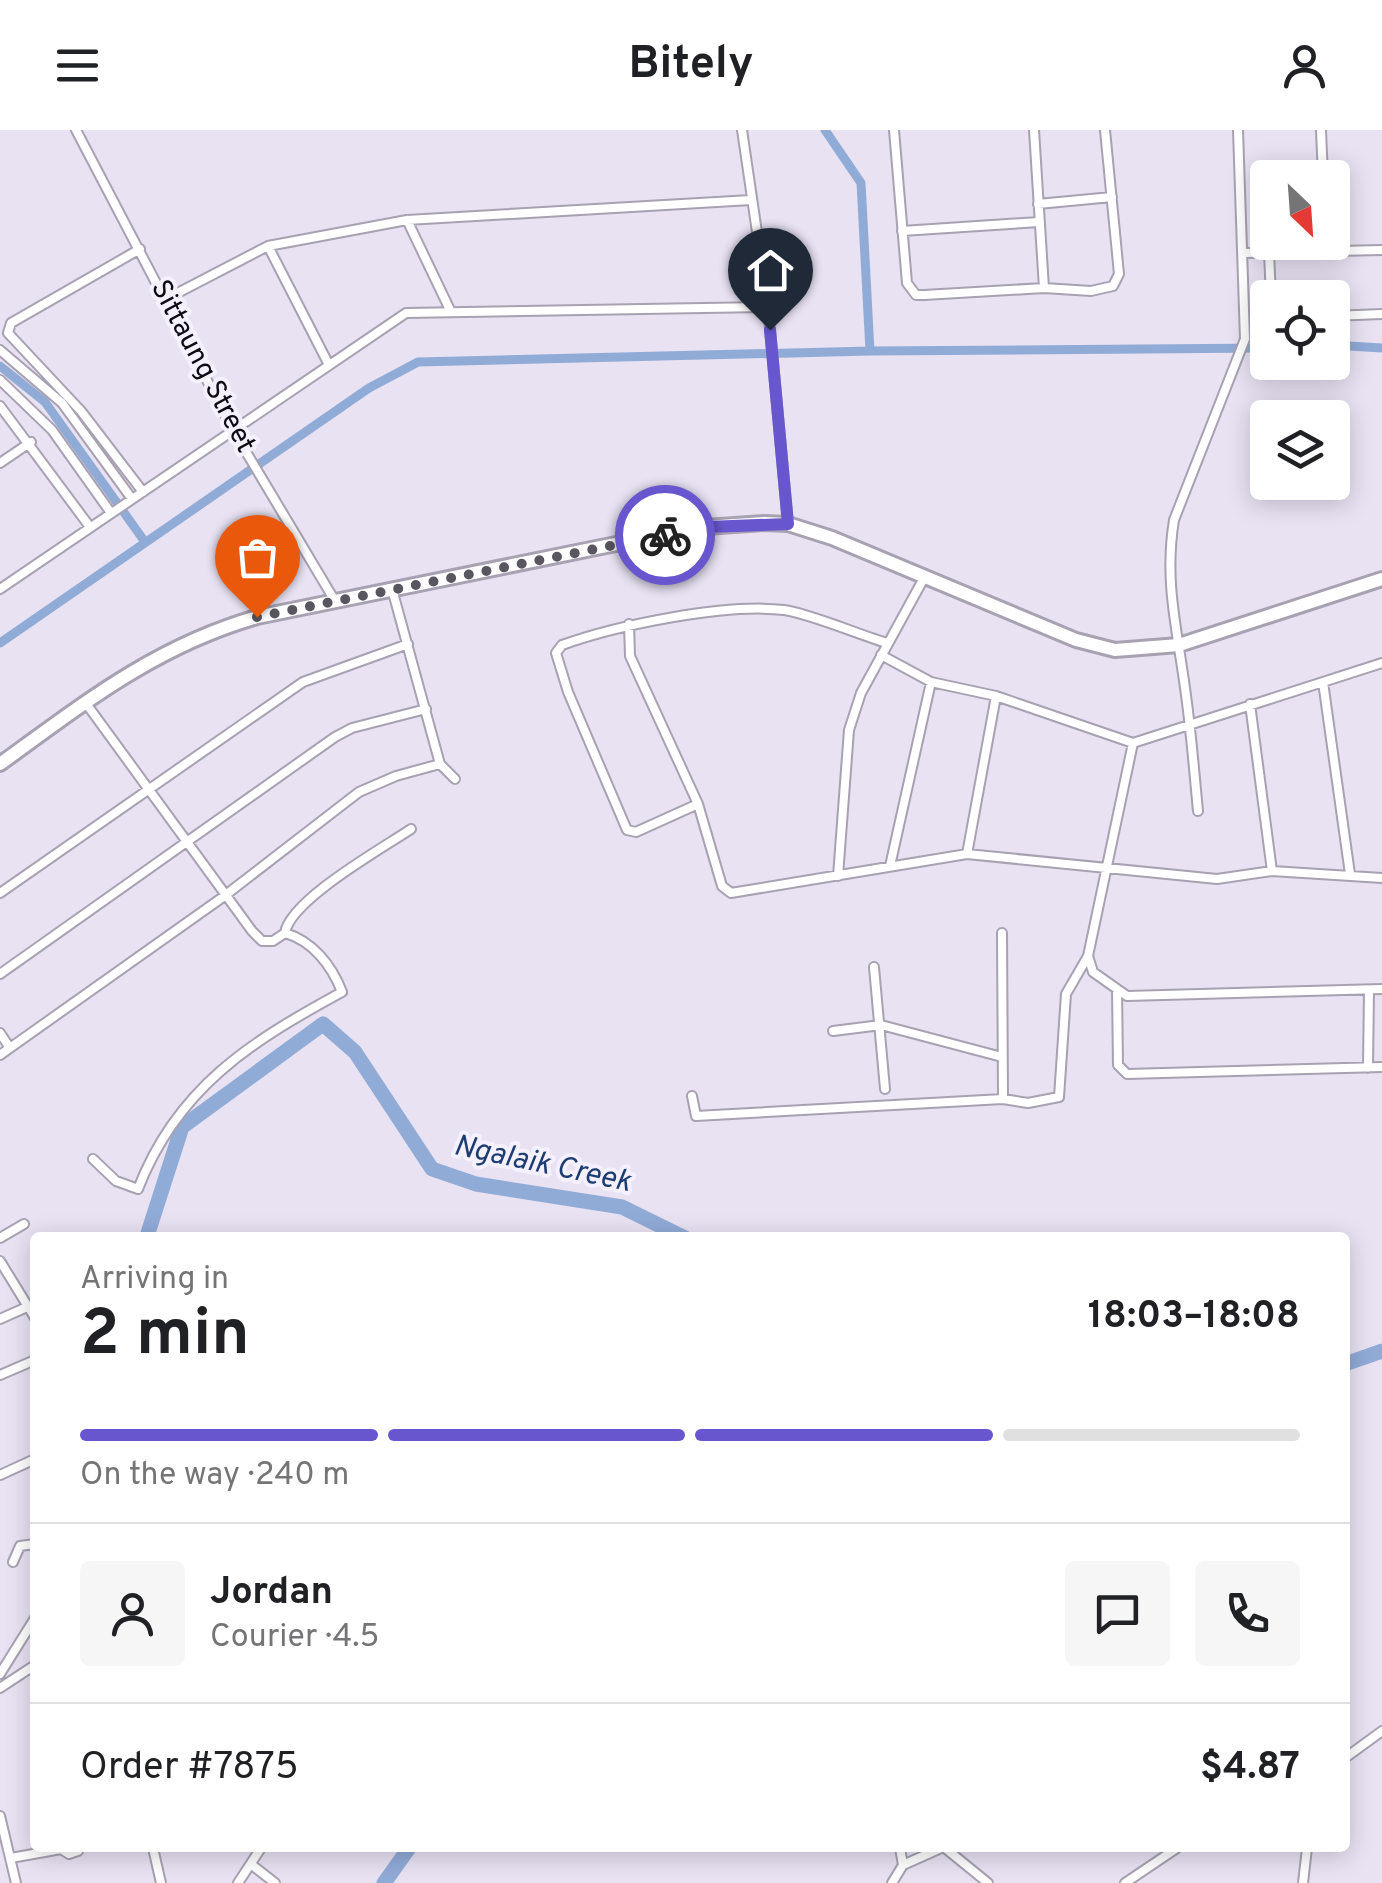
<!DOCTYPE html>
<html lang="en">
<head>
<meta charset="utf-8">
<style>
  :root { --surface:#fff; --page:#f6f6f6; --text:#202124; --muted:#757577; --line:#e0e0e0; --accent:#6856cf }
  body { margin:0; font-family:Overpass,sans-serif; background:var(--page); color:var(--text); height:100vh; display:flex; flex-direction:column; font-size:38px; white-space:nowrap }
  * { box-sizing:border-box; margin:0 }
  p { font-size:32px; color:var(--muted) }
  .icon { flex:none; width:55px; height:55px; fill:none; stroke:currentColor; stroke-width:2; stroke-linecap:round; stroke-linejoin:round }
  .map { position:relative; flex:1; overflow:hidden }
  .side { position:absolute; left:30px; top:1102px; width:1320px; height:620px; display:flex; flex-direction:column; background:var(--surface); border-radius:10px; box-shadow:0 5px 25px #0003 }
  .side>* { flex:none }
  .needle { width:65px; rotate:155deg }
  .buttons { position:absolute; left:1250px; top:30px; display:grid; gap:20px }
  .buttons a { display:grid; place-items:center; width:100px; height:100px; border-radius:10px; background:var(--surface); box-shadow:0 5px 25px #0003; font-size:50px }
  .pin { position:absolute; display:grid; place-items:center; width:85px; height:85px; color:#fff; margin:-102px -42px; border-radius:50% 50% 50% 0; rotate:-45deg; box-shadow:0 0 10px #0007 }
  .pin .icon { rotate:45deg }
  .courier { position:absolute; display:grid; place-items:center; width:100px; height:100px; margin:-50px; border:8px solid #6856cf; border-radius:50%; background:#fff; color:#222; box-shadow:0 2px 12px #0007 }
  .head em { font-style:normal; font-weight:700 }
  .head div { display:flex; flex-direction:column-reverse }
  .head { display:flex; align-items:center; justify-content:space-between; height:170px; padding:0 50px }
  h1 { font-size:65px; font-weight:700; line-height:75px }
  .bar { display:grid; grid-template-columns:repeat(4,1fr); gap:15px 10px; align-content:center; height:120px; padding:0 50px }
  .bar i { height:12px; border-radius:8px; background:var(--line) }
  .bar .on { background:var(--accent) }
  .bar p { grid-column:span 4 }
  .line { display:flex; align-items:center; gap:25px; padding:0 50px; border-top:2px solid var(--line) }
  .line div { flex:1 }
  .round { display:grid; place-items:center; flex:none; width:105px; height:105px; border-radius:10px; background:var(--page) }
  header { display:flex; justify-content:space-between; align-items:center; height:130px; padding:0 50px; background:var(--surface); font-size:45px; font-weight:700 }
  .map>svg:first-child { display:block }
</style>
</head>
<body>
<header><svg class="icon" aria-label="menu" viewBox="0 0 24 24"><path d="M4 6h16M4 12h16M4 18h16"/></svg>Bitely<svg class="icon" aria-label="person" viewBox="0 0 24 24"><circle cx="12" cy="8" r="4"/><path d="M4 21q1-7 8-7t8 7"/></svg></header>
<div class="map">
<svg width="1382" height="1753" viewBox="0 0 1382 1753">
  <rect width="100%" height="100%" fill="#e8e2f3"/>
  <g fill="none" stroke-linecap="round" stroke-linejoin="round">
    <path stroke="#91abd7" stroke-width="9" d="M825,0L861,53L870,221
      M1332,215L1382,218
      M0,236L45,272L145,412
      M0,513L369,258L418,232L870,221L1268,218"/>
    <path stroke="#91abd7" stroke-width="15" d="M151,1108L148,1103L182,997L323,894L355,922L432,1039L476,1054L622,1077L685,1108
      M1345,1234L1382,1221
      M384,1753L409,1718"/>
    <g stroke="#a7a1b1" stroke-width="12">
      <path id="street" d="M76,0L233,300L335,471
        M742,0L768,177L788,394
        M894,0L907,153L916,165H924L1044,158L1091,161L1113,156L1119,144L1105,0
        M1034,0L1044,158
        M1321,0L1323,48
        M1038,74L1112,67
        M407,90L451,182
        M902,101L1039,92
        M268,116L329,235
        M140,119L11,193L8,203L81,281L143,362
        M1269,122L1271,168
        M1244,123L1382,120
        M166,169L268,116L407,90L751,70
        M1332,186L1382,184
        M0,220L62,273L132,369
        M0,250L52,300L111,383
        M0,276L90,397
        M0,333L31,312
        M0,459L406,183L768,177
        M392,459L440,634L455,649
        M629,494L630,526L698,674L722,756L731,763L967,724L1217,749L1272,741L1382,748
        M881,525L931,552L996,566L1133,613L1382,533
        M1323,552L1350,744
        M85,572L252,801L262,811H273L285,803C313,811 332,836 342,862C250,912 177,958 138,1059L116,1051L93,1029
        M1250,574L1272,741
        M1133,613L1088,826L1093,842L1127,866L1382,859
        M698,674L636,702L627,700L568,562L556,523L562,515C618,495 725,473 784,480C808,483 860,505 887,513
        M1198,681C1194,640 1191,599 1185,558C1177,498 1164,451 1174,390L1245,209L1238,0
        M967,724L996,566
        M890,736L931,552
        M838,746L849,600L861,563L924,448
        M0,763L303,552L408,514
        M285,803C290,770 383,718 411,699
        M1002,803L1003,969
        M874,837L885,959
        M0,844L335,607L352,598L426,579
        M1117,859L1118,935L1127,944L1382,937
        M833,901L881,895L1002,927
        M0,903L10,918
        M0,925L223,767L359,662L396,646L440,634
        M1368,938L1369,860
        M692,966L696,986L1003,969L1028,973L1059,967L1066,864L1088,826
        M0,1108L24,1094
        M0,1131L35,1188
        M0,1189L27,1177
        M0,1245L35,1230
        M0,1345L35,1329
        M13,1432L20,1416L35,1414
        M0,1544L35,1488
        M0,1558L35,1535
        M1345,1628L1382,1601
        M0,1686L16,1753
        M153,1718L161,1753
        M945,1718L988,1753
        M11,1728L61,1719L69,1724L78,1721
        M252,1735L275,1753
        M903,1735L941,1718
        M238,1753L261,1718
        M892,1753L903,1735L900,1718
        M1125,1753L1177,1718
        M1303,1753L1307,1718"/>
    </g>
    <g stroke="#a7a1b1" stroke-width="18">
      <path id="primary" d="M0,634C84,573 156,516 257,487L611,415L706,397L764,393L788,394L832,408L1076,510L1115,520L1179,515L1382,449"/>
    </g>
    <use href="#street" stroke="#fff" stroke-width="8"/>
    <use href="#primary" stroke="#fff" stroke-width="12"/>
  </g>
  <g fill="none" stroke-linecap="round" stroke-linejoin="round">
    <path stroke="#5a5660" stroke-width="10" stroke-dasharray="0 18" d="M257,487L665,405"/>
    <path stroke="#6856cf" stroke-width="12" d="M665,405L706,397L788,394L770,200"/>
  </g>
  <g text-anchor="middle" dominant-baseline="central" stroke-width="8" stroke-linejoin="round" paint-order="stroke">
    <g font-size="28" fill="#0d0b11" stroke="#f5f0fe">
      <text transform="translate(202 237) rotate(62)">Sittaung Street</text>
    </g>
    <g font-size="30" font-style="italic" fill="#1d3c72" stroke="#f5f0fe">
      <text transform="translate(542 1035) rotate(12)">Ngalaik Creek</text>
    </g>
  </g>
</svg>
<div class="buttons">
<a><svg class="needle" viewBox="-14 -14 28 28"><path d="M0-13l5 13h-10z" fill="#e53935"/><path d="M0 13l5-13h-10z" fill="#757577"/></svg></a>
<a><svg class="icon" aria-label="locate" viewBox="0 0 24 24"><circle cx="12" cy="12" r="6"/><path d="M12 2v4M12 18v4M2 12h4M18 12h4"/></svg></a>
<a><svg class="icon" aria-label="layers" viewBox="0 0 24 24"><path d="M12 4l9 5-9 5-9-5zM3 14l9 5 9-5"/></svg></a>
</div>
<div class="pin" style="left:257px;top:487px;background:#ea580c"><svg class="icon" aria-label="bag" viewBox="0 0 24 24"><path d="M5 8h14l-1 12H6zM9 8a3 3 0 0 1 6 0"/></svg></div>
<div class="pin" style="left:770px;top:200px;background:#1f2937"><svg class="icon" aria-label="home" viewBox="0 0 24 24"><path d="M3 11l9-7 9 7M6 9v11h12V9"/></svg></div>
<div class="courier" style="left:665px;top:405px"><svg class="icon" aria-label="bike" viewBox="0 0 24 24"><circle cx="6" cy="16" r="4"/><circle cx="18" cy="16" r="4"/><path d="M6 16l4-8h5l3 8M10 8l3 8H6M13 5h3"/></svg></div>
<section class="side">
<div class="head"><div><h1>2 min</h1><p>Arriving in</p></div><em>18:03–18:08</em></div>
<div class="bar"><i class="on"></i><i class="on"></i><i class="on"></i><i></i><p>On the way · 240 m</p></div>
<div class="line" style="height:180px"><a class="round"><svg class="icon" aria-label="person" viewBox="0 0 24 24"><circle cx="12" cy="8" r="4"/><path d="M4 21q1-7 8-7t8 7"/></svg></a><div><b>Jordan</b><p>Courier · 4.5</p></div><a class="round"><svg class="icon" aria-label="chat" viewBox="0 0 24 24"><path d="M4 5h16v11H9l-5 4z"/></svg></a><a class="round"><svg class="icon" aria-label="phone" viewBox="0 0 24 24"><path d="M5 4h4l2 5-3 2q2 4 5 5l2-3 5 2v4C11 20 4 13 5 4z"/></svg></a></div>
<div class="line" style="height:130px"><div>Order #7875</div><b>$4.87</b></div>
</section>
</div>
</body>
</html>
